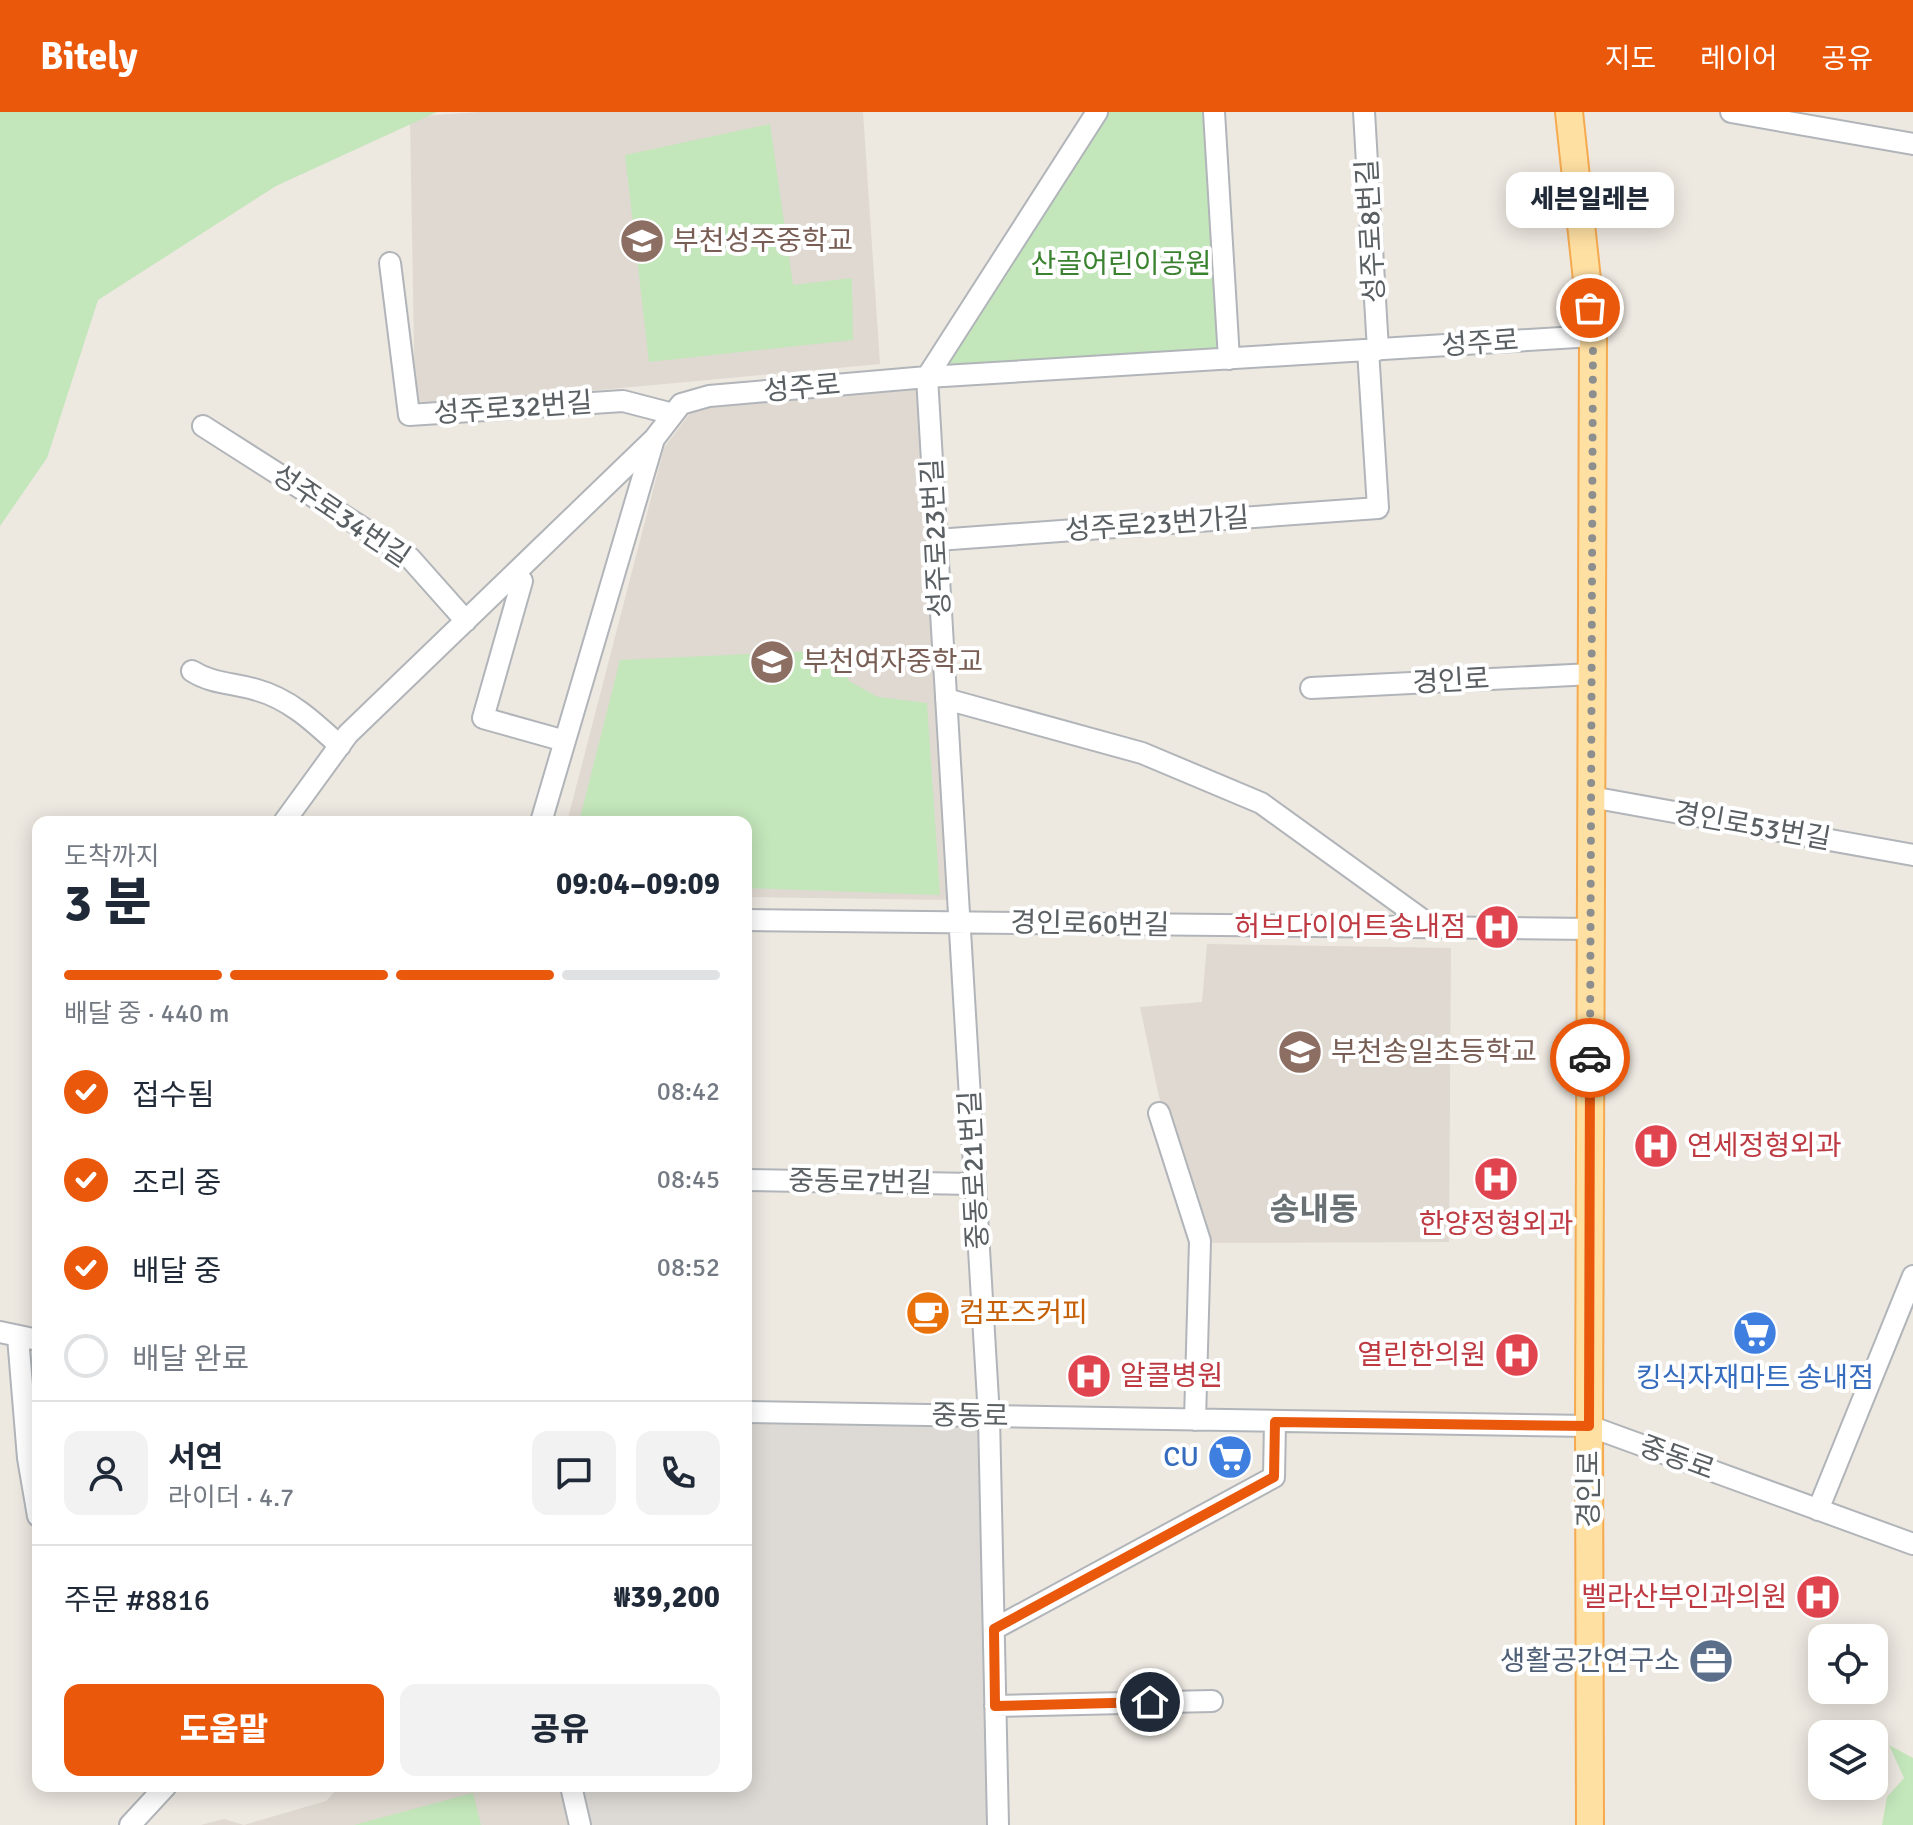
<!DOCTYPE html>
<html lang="ko">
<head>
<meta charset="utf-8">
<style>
  :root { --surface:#fff; --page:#f2f2f3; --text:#1f2937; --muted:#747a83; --line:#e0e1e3; --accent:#ea580c }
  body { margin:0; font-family:Signika,"Noto Sans KR",sans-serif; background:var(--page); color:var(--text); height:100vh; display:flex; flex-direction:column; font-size:30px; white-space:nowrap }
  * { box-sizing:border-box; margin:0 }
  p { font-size:26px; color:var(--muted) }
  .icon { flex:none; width:44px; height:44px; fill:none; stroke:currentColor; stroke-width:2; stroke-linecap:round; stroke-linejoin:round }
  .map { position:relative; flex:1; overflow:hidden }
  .sheet { position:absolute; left:32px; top:704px; width:720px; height:976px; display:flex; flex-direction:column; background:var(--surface); border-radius:16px; box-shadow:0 4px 20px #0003 }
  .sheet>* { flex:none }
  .buttons { position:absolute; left:1808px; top:1512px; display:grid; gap:16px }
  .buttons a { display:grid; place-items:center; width:80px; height:80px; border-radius:16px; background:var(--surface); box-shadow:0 4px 20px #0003; font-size:40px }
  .pin { position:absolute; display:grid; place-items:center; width:68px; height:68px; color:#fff; margin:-34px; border:4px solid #fff; border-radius:50%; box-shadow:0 2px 8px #0007 }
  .courier { position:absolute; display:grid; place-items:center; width:80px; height:80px; margin:-40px; border:6px solid #ea580c; border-radius:50%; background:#fff; color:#222; box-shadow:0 2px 10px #0007 }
  .bubble { position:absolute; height:56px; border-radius:16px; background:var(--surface); box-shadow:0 4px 20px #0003; font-size:26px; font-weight:800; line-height:56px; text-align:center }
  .headline em { font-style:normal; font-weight:800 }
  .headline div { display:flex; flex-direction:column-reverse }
  .headline { display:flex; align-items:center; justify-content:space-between; height:136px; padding:0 32px }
  h1 { font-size:52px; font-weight:800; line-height:60px }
  .bar { display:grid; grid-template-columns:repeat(4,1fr); gap:12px 8px; align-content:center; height:96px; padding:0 32px }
  .bar i { height:10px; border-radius:6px; background:var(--line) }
  .bar .active { background:var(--accent) }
  .bar p { grid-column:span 4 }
  .line { display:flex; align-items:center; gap:20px; padding:0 32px; border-top:2px solid var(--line) }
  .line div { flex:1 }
  .round { display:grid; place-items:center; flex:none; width:84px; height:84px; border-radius:16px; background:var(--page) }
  ol { padding:0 32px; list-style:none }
  li { display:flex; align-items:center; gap:24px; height:88px }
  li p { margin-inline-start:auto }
  li .icon { padding:8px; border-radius:50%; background:var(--accent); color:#fff; stroke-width:4 }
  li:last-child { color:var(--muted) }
  li i { width:44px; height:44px; border:4px solid var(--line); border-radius:50% }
  .button { display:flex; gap:16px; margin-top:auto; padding:16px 32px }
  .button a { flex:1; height:92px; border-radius:16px; background:var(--accent); color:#fff; font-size:32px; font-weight:800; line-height:92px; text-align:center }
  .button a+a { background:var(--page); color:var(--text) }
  header { display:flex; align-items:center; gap:48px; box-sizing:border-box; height:112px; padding:0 40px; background:var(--accent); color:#fff }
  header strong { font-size:38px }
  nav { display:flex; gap:44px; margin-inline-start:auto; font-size:28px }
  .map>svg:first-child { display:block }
</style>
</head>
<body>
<header>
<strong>Bitely</strong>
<nav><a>지도</a><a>레이어</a><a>공유</a></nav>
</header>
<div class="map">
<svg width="1913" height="1713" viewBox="0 0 1913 1713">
  <rect width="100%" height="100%" fill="#ede8e0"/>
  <path fill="#dddad5" d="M746,1300L989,1305L998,1713H581L573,1674H746Z"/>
  <path fill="#dfd9d1" d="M478,0H863L880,252L415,295L410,5Z
    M918,276L951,788L746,785V710H567L664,336L693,297Z
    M1207,832L1451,836L1449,1130L1213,1131L1159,985L1140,895L1202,890Z
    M340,1674H564L572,1713H201L224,1707L244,1713L326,1689Z"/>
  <path fill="#c3e6bb" d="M0,0H437L276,74L98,188L47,346L0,414Z
    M1104,0H1209L1224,243L937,259Z
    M770,12L793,173L852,166L853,228L649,250L625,43Z
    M836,538L849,569L878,585L927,591L940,783L746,776V710H579L620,548Z
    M1889,1633L1913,1646V1713H1882L1887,1685L1904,1666Z
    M473,1681L481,1713H354Z"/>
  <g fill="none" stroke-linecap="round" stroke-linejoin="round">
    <g stroke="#b1b5b9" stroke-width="24">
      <path id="minor" d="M1214,0L1229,247
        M1364,0L1378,238
        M1731,0L1913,32
        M390,151L409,303L623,289L673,302
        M927,265L989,1305L998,1713
        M927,265L1097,0
        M203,314L410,446L466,509
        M937,428L1378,396L1368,238
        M516,460L522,469L483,606L565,629
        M192,559C212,572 235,571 257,578C290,587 315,611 340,634
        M1311,576L1592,562
        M946,587L1142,641L1261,691L1434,816
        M1591,685L1913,743
        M284,710L348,622L653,328
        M541,710L654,327L681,292L709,284L927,265L1593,224
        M746,808L1591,817
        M1159,1001L1200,1129L1195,1308
        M746,1068L975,1072
        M0,1220L38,1228
        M18,1225L28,1346L38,1404
        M746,1300L1589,1314L1913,1432
        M1818,1398L1913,1164
        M994,1517L1274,1365L1275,1310
        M995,1594L1212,1589
        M571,1674L580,1713
        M130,1713L166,1674"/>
    </g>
    <g stroke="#f6aa50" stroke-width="30">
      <path id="major" d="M1569,0L1593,224L1589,1314L1590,1713"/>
    </g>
    <use href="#minor" stroke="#fff" stroke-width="20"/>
    <use href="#major" stroke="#ffe0a3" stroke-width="26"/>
  </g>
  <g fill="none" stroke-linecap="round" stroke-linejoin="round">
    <path stroke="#8d8f8e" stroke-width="8" stroke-dasharray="0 14.4" d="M1590,196L1593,224L1590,946"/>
    <path stroke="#ea580c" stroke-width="10" d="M1150,1590L995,1594L994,1517L1274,1365L1275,1310L1589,1314L1590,946"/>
  </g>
  <defs>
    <g id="school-disc" transform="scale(2.3)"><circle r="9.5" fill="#8d6e63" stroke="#fff"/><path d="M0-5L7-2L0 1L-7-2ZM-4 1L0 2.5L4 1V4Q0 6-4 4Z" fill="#fff"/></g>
    <g id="hospital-disc" transform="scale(2.3)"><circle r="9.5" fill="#e0444e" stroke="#fff"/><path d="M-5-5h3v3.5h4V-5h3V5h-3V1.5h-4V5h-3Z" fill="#fff"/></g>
    <g id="cafe-disc" transform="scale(2.3)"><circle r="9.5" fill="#e8710a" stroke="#fff"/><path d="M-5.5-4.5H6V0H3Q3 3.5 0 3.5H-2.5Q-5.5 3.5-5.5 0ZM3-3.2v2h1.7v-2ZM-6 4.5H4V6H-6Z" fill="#fff"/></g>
    <g id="supermarket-disc" transform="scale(2.3)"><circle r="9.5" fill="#3f7fe0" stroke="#fff"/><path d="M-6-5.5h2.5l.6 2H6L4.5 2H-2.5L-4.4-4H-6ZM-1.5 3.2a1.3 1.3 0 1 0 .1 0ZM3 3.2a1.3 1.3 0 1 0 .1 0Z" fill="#fff"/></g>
    <g id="office-disc" transform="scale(2.3)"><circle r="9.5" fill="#5c6f8a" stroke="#fff"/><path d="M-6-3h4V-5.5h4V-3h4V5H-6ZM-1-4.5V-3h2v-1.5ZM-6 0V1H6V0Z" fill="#fff"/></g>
  </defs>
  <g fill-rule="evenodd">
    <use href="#school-disc" x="642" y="129"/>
    <use href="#school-disc" x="772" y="550"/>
    <use href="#hospital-disc" x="1497" y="815"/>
    <use href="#school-disc" x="1300" y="940"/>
    <use href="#hospital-disc" x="1656" y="1034"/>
    <use href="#hospital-disc" x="1496" y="1067"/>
    <use href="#cafe-disc" x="928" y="1201"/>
    <use href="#supermarket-disc" x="1755" y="1221"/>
    <use href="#hospital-disc" x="1517" y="1243"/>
    <use href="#hospital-disc" x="1089" y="1264"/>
    <use href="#supermarket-disc" x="1230" y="1345"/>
    <use href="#hospital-disc" x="1818" y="1485"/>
    <use href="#office-disc" x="1711" y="1549"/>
  </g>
  <g text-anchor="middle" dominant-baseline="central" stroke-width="8" stroke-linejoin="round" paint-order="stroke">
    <g font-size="28" fill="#595f62" stroke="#fff">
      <text transform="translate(1371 119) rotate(-93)">성주로8번길</text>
      <text transform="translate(1480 231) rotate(-4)">성주로</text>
      <text transform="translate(802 276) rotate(-5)">성주로</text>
      <text transform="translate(513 296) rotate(-4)">성주로32번길</text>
      <text transform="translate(341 404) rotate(34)">성주로34번길</text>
      <text transform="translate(1157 412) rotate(-4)">성주로23번가길</text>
      <text transform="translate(936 426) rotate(-93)">성주로23번길</text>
      <text transform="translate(1451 569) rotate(-3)">경인로</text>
      <text transform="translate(1752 714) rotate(10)">경인로53번길</text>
      <text transform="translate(1090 812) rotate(1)">경인로60번길</text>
      <text transform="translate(974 1058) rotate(-93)">중동로21번길</text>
      <text transform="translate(860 1070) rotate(1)">중동로7번길</text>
      <text transform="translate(970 1304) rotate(1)">중동로</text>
      <text transform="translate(1677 1346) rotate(20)">중동로</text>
      <text transform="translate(1589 1377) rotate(-90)">경인로</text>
    </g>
    <g font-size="28" fill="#785e54" stroke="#fff" text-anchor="start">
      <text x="673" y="129">부천성주중학교</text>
      <text x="803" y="550">부천여자중학교</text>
      <text x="1331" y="940">부천송일초등학교</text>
    </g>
    <g font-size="28" fill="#3b8230" stroke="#fff">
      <text x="1121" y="152">산골어린이공원</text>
    </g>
    <g font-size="28" fill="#be3a42" stroke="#fff" text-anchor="end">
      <text x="1466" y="815">허브다이어트송내점</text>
      <text x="1687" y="1034" text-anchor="start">연세정형외과</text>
      <text x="1496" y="1112" text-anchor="middle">한양정형외과</text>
      <text x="1486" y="1243">열린한의원</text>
      <text x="1120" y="1264" text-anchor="start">알콜병원</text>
      <text x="1787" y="1485">벨라산부인과의원</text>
    </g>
    <g font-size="28" fill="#c56008" stroke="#fff" text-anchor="start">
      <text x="959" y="1201">컴포즈커피</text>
    </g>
    <g font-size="28" fill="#366cbe" stroke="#fff">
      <text x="1755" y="1266">킹식자재마트 송내점</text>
      <text x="1199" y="1345" text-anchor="end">CU</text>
    </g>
    <g font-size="28" fill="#4e5e75" stroke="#fff" text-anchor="end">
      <text x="1680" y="1549">생활공간연구소</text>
    </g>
    <g font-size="32" font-weight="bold" fill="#6a7174" stroke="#fff">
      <text x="1314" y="1097">송내동</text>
    </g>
  </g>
</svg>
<div class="buttons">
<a><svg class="icon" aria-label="locate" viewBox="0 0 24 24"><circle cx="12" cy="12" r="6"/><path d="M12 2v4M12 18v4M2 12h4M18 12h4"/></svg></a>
<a><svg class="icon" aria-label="layers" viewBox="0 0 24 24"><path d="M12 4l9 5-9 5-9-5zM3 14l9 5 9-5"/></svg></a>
</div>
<div class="pin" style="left:1590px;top:196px;background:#ea580c"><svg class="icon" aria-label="bag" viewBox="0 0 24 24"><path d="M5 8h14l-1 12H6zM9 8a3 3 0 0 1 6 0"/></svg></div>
<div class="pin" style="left:1150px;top:1590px;background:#1f2937"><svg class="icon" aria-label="home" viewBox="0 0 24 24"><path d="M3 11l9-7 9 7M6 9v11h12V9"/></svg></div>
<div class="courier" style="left:1590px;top:946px"><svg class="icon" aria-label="car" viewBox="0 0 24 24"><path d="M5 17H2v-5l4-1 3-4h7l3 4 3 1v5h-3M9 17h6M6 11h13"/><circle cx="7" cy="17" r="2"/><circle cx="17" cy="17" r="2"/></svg></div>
<div class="bubble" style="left:1506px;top:60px;width:168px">세븐일레븐</div>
<section class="sheet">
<div class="headline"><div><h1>3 분</h1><p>도착까지</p></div><em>09:04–09:09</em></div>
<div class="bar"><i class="active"></i><i class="active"></i><i class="active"></i><i></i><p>배달 중 · 440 m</p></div>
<ol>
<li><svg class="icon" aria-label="check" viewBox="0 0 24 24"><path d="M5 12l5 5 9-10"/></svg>접수됨<p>08:42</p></li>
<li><svg class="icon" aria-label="check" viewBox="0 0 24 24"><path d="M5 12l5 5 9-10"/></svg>조리 중<p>08:45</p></li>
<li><svg class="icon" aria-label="check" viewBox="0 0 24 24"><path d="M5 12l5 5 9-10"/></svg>배달 중<p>08:52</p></li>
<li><i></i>배달 완료</li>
</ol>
<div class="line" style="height:144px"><a class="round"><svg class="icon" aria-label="person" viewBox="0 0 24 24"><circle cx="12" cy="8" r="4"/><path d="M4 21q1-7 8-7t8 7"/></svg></a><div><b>서연</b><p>라이더 · 4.7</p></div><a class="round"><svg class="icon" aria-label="chat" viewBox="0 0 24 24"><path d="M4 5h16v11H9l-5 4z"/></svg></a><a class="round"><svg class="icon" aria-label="phone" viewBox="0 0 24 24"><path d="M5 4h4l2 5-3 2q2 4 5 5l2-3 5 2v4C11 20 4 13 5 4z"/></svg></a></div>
<div class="line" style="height:104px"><div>주문 #8816</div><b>₩39,200</b></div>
<div class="button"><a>도움말</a><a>공유</a></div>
</section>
</div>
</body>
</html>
